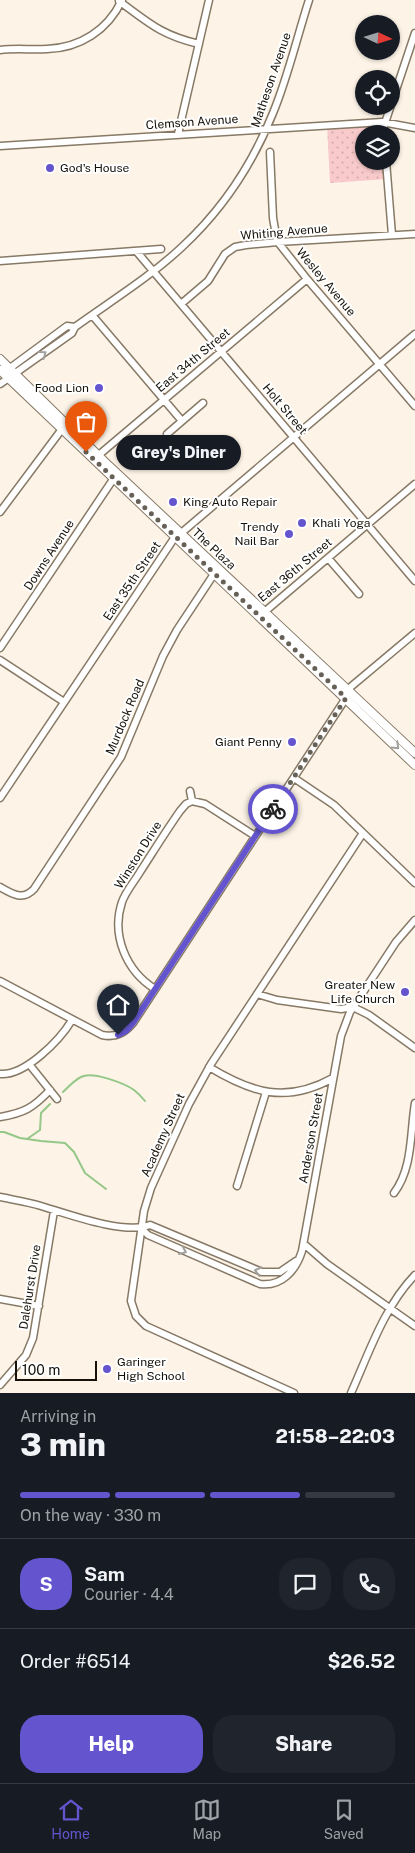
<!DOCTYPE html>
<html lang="en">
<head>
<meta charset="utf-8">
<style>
  :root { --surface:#171b24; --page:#20242c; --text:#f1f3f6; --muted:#9ea1a6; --line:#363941; --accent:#6455ce }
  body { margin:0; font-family:"Public Sans",sans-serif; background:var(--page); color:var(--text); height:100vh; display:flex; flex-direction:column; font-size:19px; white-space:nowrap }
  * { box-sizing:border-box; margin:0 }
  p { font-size:16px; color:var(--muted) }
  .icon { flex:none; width:28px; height:28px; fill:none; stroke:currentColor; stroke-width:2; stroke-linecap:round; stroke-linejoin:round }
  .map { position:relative; height:1393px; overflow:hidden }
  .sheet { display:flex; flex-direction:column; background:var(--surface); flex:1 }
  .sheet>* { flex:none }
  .needle { width:32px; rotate:94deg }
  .controls { position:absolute; left:355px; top:15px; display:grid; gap:10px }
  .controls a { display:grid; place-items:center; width:45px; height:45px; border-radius:50%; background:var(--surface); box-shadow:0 1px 4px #0004; font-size:25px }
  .scale { position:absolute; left:15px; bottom:12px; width:82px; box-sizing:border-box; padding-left:5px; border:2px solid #161109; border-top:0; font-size:14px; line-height:18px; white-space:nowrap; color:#161109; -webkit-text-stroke:4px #fff; paint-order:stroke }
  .pin { position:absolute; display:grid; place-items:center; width:42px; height:42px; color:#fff; margin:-51px -21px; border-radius:50% 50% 50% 0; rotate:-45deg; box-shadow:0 0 5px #0007 }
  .pin .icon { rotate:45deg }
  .courier { position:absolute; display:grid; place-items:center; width:50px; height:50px; margin:-25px; border:4px solid #6455ce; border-radius:50%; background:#fff; color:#222; box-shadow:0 1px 6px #0007 }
  .bubble { position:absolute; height:35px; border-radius:18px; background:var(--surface); box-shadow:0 1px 4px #0004; font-size:16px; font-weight:800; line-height:35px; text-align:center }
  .summary em { font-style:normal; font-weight:800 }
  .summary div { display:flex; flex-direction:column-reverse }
  .summary { display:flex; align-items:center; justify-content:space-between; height:85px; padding:0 20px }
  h1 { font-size:32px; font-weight:800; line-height:38px }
  .bar { display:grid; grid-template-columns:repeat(4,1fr); gap:8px 5px; align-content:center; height:60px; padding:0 20px }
  .bar i { height:6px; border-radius:4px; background:var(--line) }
  .bar .selected { background:var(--accent) }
  .bar p { grid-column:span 4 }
  .line { display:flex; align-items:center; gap:12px; padding:0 20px; border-top:1px solid var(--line) }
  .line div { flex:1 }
  .round { display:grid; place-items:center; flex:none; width:52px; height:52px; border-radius:20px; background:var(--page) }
  .action { display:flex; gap:10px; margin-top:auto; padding:10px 20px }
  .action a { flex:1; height:58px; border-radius:20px; background:var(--accent); color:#fff; font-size:20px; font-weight:800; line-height:58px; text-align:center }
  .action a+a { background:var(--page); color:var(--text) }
  .dock { display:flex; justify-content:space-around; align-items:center; height:70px; border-top:1px solid var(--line); background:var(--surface); font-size:14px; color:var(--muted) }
  .dock a { display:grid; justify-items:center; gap:2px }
  .dock .selected { color:var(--accent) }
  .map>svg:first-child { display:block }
</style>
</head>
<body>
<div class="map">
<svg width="415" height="1393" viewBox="0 0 415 1393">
  <defs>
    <pattern id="park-dots" width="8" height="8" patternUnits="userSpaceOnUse" patternTransform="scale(1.25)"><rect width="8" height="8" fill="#f9cacb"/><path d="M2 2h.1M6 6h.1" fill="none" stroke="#d5acad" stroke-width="1.8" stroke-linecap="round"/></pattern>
  </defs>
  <rect width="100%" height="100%" fill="#fdf4e7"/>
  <path fill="url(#park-dots)" d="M380,122L384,134H364V161H386L388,179L330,183L327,125Z"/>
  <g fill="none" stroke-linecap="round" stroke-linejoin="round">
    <path stroke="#94c788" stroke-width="2" d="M63,1092C67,1088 76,1079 81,1077C92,1071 124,1083 134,1090C138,1093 141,1096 145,1101
      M0,1132H4L20,1138L41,1141L65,1143L74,1152L85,1173L106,1189
      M27,1139L40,1130L41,1113L50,1104"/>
    <g stroke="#877966" stroke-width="9">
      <path id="minor" d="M119,1C149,23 161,35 199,44
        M0,50C16,48 31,50 47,49C80,48 108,30 122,0
        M178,134L209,0
        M384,134V126L415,33
        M0,146L367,123L382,122L415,128
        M270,152L273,218L277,241L307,279L415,406
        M386,161L392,235
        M137,252L415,581
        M0,261L161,249
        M181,304L208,281L225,254L235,247L246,245L278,242L415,234
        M92,315L182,421
        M6,371L67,326L75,327
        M0,384L72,333L75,327C111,301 150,277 182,247C222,210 253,163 273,113C288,77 297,37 309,0
        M167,434L203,403
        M94,459L307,279
        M0,512L62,429
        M328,558L359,594
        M262,614L415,484
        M0,648L116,475
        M0,660L64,702
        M347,690L415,633
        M294,778L334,805L415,883
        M190,791L192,801
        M0,798L173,540L415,334
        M0,887C12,894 23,901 34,889L121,757L163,656L177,630L216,571
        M0,981L102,1035C115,1038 125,1033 133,1023L346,698
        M155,989C126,971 111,935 122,902C126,891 134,882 140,872C153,852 166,831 180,811L186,804L192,801L205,804L255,836
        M257,994L277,1000L341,1009L353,1007L369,1015L415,1048
        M29,1064L57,1099
        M209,1067C252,1093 286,1104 333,1078
        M0,1074C25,1076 60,1040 72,1020
        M0,1117C24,1113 33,1108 50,1090
        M237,1186L266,1092
        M394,1193C413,1168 410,1133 415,1103
        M0,1197C14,1200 28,1202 41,1206C68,1214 124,1235 150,1225L262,1272H280L296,1261
        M141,1228L148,1235L260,1284C282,1287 296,1270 302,1251L341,1036L350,1012L396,942L415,920
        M304,1244L327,1264L415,1326
        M0,1299L39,1306
        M0,1385L26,1355L33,1338L54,1211
        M294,1393L146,1326L136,1316L131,1301L144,1211L151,1188L189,1104L211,1064L363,833
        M351,1393C369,1353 384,1307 415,1275"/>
    </g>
    <g stroke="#877966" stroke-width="10">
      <path id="major" d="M0,359L109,466L415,753
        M0,370L415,765"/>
    </g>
    <use href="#minor" stroke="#fff" stroke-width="6"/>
    <use href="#major" stroke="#fff" stroke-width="8"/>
  </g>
  <defs><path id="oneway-chevron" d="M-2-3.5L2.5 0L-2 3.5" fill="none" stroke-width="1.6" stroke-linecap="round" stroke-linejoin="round" transform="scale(1.25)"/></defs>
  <g stroke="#a2a09d">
    <use href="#oneway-chevron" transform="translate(43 354) rotate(-36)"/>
    <use href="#oneway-chevron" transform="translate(396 746) rotate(44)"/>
    <use href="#oneway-chevron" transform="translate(183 1251) rotate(24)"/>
    <use href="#oneway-chevron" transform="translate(258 1271) rotate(-166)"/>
  </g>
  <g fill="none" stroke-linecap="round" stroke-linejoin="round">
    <path stroke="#676057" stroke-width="5" stroke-dasharray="0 9" d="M86,452L346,698L273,809"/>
    <path stroke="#6455ce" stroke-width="6" d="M118,1035L126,1031L133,1023L273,809"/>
  </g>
  <g fill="#6455ce" stroke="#fff" stroke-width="2">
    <circle cx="50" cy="168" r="5"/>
    <circle cx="99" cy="388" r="5"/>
    <circle cx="173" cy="502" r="5"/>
    <circle cx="302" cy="523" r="5"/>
    <circle cx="289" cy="534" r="5"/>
    <circle cx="292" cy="742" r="5"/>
    <circle cx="405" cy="992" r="5"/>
    <circle cx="107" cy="1369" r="5"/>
  </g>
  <g text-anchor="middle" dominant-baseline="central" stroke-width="4" stroke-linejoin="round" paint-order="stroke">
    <g font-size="12" fill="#161109" stroke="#fff">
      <text transform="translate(271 80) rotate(-71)">Matheson Avenue</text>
      <text transform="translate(192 122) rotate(-4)">Clemson Avenue</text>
      <text transform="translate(284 232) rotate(-5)">Whiting Avenue</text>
      <text transform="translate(326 282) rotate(50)">Wesley Avenue</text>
      <text transform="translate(193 360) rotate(-40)">East 34th Street</text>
      <text transform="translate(285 409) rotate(50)">Holt Street</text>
      <text transform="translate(214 549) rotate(43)">The Plaza</text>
      <text transform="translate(49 555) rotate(-57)">Downs Avenue</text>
      <text transform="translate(295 570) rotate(-40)">East 36th Street</text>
      <text transform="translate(132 581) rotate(-56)">East 35th Street</text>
      <text transform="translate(125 717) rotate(-67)">Murdock Road</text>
      <text transform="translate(138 855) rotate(-58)">Winston Drive</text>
      <text transform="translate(163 1135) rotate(-66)">Academy Street</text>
      <text transform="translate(311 1138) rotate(-80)">Anderson Street</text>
      <text transform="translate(30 1287) rotate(-81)">Dalehurst Drive</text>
    </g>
    <g font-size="12" fill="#161109" stroke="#fff" text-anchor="start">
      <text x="60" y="168">God's House</text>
      <text x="89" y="388" text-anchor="end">Food Lion</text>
      <text x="183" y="502">King Auto Repair</text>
      <text x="312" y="523">Khali Yoga</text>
      <text x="279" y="527" text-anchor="end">Trendy<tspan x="279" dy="14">Nail Bar</tspan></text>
      <text x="282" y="742" text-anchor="end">Giant Penny</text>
      <text x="395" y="985" text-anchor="end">Greater New<tspan x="395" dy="14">Life Church</tspan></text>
      <text x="117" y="1362">Garinger<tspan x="117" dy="14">High School</tspan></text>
    </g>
  </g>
</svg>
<div class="controls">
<a><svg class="needle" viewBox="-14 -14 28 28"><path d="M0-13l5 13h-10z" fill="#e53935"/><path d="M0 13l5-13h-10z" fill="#9ea1a6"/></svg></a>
<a><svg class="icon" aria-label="locate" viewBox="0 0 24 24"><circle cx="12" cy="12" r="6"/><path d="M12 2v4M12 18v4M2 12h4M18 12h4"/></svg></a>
<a><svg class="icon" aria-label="layers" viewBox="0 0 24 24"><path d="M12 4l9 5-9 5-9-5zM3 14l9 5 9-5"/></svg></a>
</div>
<div class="scale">100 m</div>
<div class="pin" style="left:86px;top:452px;background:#ea580c"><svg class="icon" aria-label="bag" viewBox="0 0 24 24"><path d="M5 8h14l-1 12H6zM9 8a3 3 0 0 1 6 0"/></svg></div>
<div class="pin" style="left:118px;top:1035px;background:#1f2937"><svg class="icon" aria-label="home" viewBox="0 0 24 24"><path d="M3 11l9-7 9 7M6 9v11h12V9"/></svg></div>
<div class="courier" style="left:273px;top:809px"><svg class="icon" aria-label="bike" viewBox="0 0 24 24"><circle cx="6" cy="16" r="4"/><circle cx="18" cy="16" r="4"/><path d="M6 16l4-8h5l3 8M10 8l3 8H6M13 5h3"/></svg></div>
<div class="bubble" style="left:116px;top:435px;width:125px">Grey's Diner</div>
</div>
<section class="sheet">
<div class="summary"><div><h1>3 min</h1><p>Arriving in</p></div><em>21:58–22:03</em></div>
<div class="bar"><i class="selected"></i><i class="selected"></i><i class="selected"></i><i></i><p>On the way · 330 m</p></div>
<div class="line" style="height:90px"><b class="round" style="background:var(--accent);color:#fff">S</b><div><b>Sam</b><p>Courier · 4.4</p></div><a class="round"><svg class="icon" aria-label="chat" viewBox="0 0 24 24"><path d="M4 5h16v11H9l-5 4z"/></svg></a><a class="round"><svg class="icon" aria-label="phone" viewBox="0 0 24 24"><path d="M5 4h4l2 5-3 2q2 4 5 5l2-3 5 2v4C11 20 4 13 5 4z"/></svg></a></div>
<div class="line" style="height:65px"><div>Order #6514</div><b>$26.52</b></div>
<div class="action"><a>Help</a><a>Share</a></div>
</section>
<nav class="dock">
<a class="selected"><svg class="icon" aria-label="home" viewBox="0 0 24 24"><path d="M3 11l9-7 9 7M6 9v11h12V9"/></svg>Home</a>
<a><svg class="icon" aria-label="map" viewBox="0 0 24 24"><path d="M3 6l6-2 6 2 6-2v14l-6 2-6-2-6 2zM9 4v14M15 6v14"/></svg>Map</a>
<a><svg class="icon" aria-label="saved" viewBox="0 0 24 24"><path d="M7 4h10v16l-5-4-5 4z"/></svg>Saved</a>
</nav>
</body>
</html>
